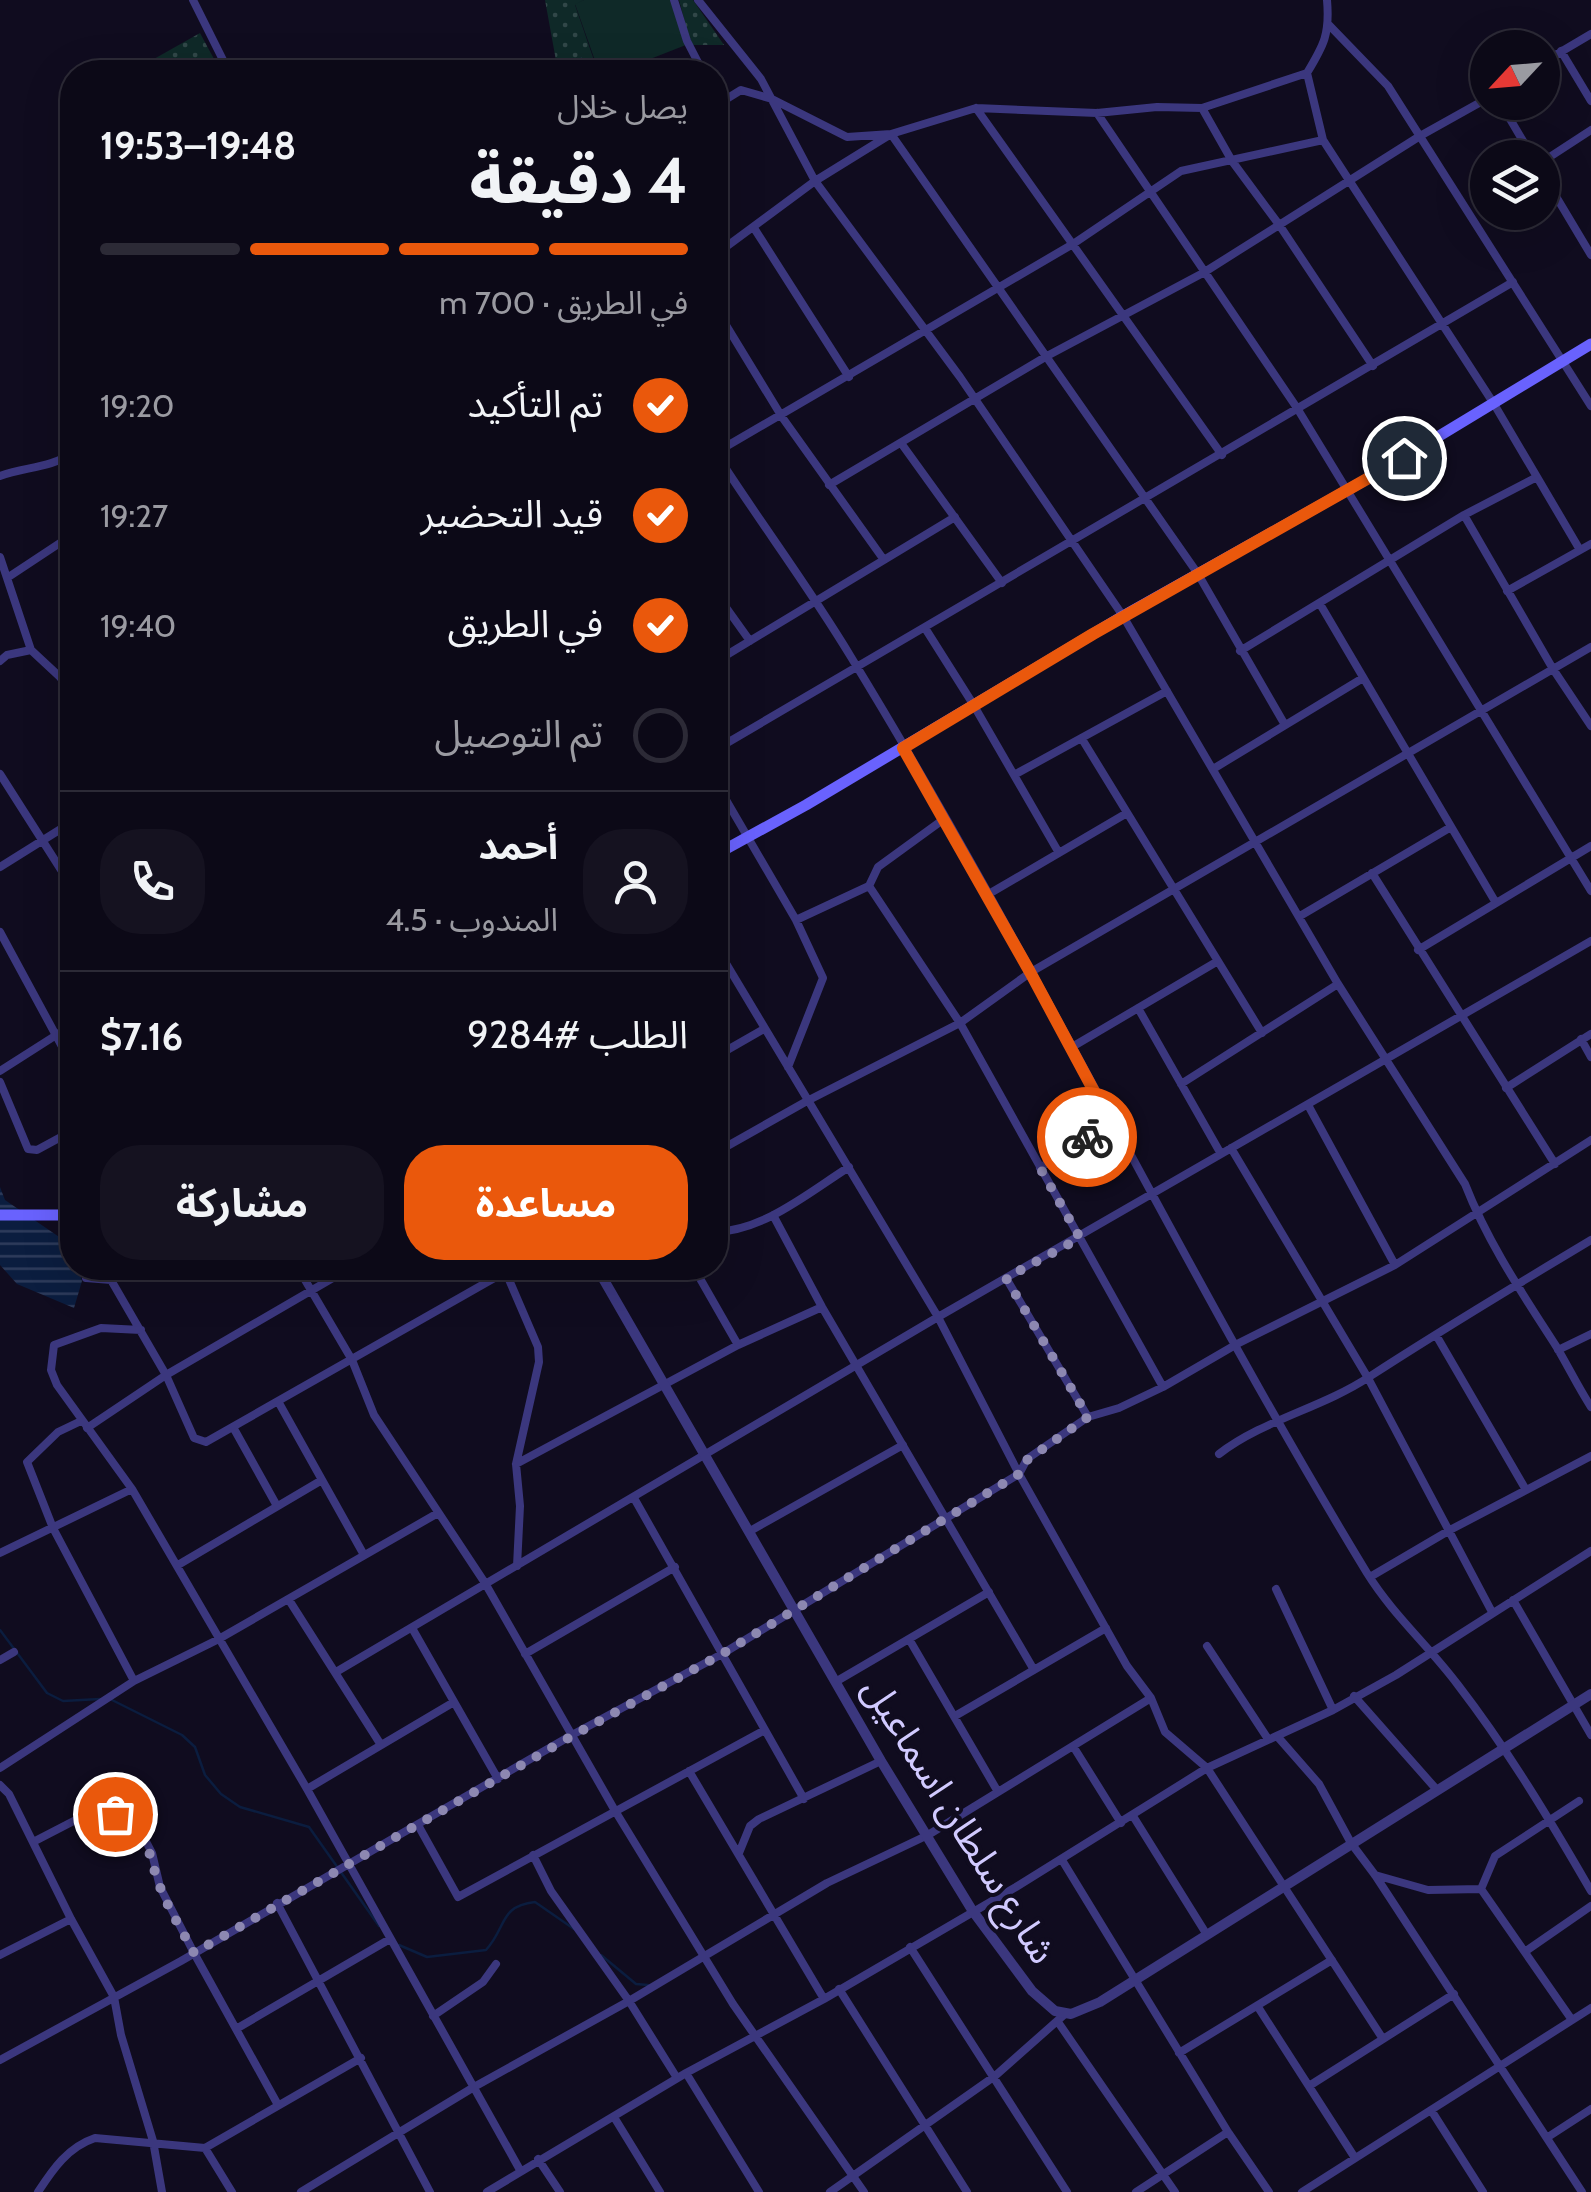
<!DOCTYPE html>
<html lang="ar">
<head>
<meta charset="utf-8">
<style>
  :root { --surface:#0c0917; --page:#151220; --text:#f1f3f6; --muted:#9a9aa1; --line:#2c2a36; --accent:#ea580c }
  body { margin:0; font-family:Cabin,"Noto Sans Arabic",sans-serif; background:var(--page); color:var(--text); direction:rtl; height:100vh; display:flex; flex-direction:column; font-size:38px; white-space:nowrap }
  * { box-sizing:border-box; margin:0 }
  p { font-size:32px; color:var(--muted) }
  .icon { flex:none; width:55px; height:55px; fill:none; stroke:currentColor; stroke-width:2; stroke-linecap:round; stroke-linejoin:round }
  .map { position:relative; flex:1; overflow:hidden; direction:ltr }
  .side { position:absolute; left:60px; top:60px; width:668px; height:1220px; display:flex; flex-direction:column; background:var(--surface); border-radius:40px; box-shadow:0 10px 40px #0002,0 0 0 2px var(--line); direction:rtl }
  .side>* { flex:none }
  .needle { width:65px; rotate:244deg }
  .buttons { position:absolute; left:1470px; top:30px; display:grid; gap:20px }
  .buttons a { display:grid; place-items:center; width:90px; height:90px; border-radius:50%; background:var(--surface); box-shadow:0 10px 40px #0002,0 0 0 2px var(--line); font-size:50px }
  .pin { position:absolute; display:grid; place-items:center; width:85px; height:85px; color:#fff; margin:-42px; border:5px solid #fff; border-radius:50%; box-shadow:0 2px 10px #0007 }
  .courier { position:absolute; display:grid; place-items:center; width:100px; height:100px; margin:-50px; border:8px solid #ea580c; border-radius:50%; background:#fff; color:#222; box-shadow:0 2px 12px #0007 }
  .summary em { font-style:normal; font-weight:700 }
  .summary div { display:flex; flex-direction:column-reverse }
  .summary { display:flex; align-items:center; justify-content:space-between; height:170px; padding:0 40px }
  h1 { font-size:65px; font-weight:700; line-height:75px }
  .bar { display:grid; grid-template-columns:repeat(4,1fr); gap:15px 10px; align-content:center; height:120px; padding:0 40px }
  .bar i { height:12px; border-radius:8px; background:var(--line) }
  .bar .selected { background:var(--accent) }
  .bar p { grid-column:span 4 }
  .line { display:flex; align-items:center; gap:25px; padding:0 40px; border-top:2px solid var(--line) }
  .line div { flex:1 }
  .round { display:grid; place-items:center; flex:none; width:105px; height:105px; border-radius:40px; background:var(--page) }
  ol { padding:0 40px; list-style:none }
  li { display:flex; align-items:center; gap:30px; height:110px }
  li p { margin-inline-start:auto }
  li .icon { padding:10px; border-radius:50%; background:var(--accent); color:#fff; stroke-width:4 }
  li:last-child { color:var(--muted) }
  li i { width:55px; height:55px; border:5px solid var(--line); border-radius:50% }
  .primary-button { display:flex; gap:20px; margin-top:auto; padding:20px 40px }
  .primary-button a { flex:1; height:115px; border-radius:40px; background:var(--accent); color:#fff; font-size:40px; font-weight:700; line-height:115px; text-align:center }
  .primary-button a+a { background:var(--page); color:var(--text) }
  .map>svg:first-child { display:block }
</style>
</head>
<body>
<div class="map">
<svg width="1591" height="2192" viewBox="0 0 1591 2192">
  <defs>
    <pattern id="green-dots" width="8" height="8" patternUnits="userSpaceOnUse" patternTransform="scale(2.5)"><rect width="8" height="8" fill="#0f2928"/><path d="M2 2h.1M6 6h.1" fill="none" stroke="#314748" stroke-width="1.8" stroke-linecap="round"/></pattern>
    <pattern id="water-rules" width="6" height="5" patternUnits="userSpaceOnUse" patternTransform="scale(2.5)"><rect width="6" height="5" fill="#0b1d3f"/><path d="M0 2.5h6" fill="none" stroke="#2e3c5c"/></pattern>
  </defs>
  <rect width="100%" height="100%" fill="#100c1f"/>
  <path fill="url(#green-dots)" d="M545,0H584L575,5L598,72L576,60L557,66Z
    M679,0H693L724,45H691Z
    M200,33L221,72H138V68Z"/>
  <path fill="#0f2928" d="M584,0H670L686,45L617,72H599L575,4Z"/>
  <path fill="url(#water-rules)" d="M0,1187L5,1200L71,1245L72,1268H78L82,1281L74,1308L17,1284L0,1265Z"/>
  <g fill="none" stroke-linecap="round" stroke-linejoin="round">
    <path stroke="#0b1d3f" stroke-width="2.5" d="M0,1630L47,1693L63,1701L100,1699
      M112,1700L182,1735L195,1747L205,1775L221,1794L240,1807L309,1827L379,1926
      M399,1945L427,1957L486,1950C507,1927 499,1906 535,1902L574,1929
      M601,1955L636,1984L648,1985"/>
    <path stroke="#3b377e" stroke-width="8" d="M193,0L229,72
      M674,0L687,41L703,72
      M698,0L761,79L815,181L960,377L1123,616L1338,984L1465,1184C1488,1243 1522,1293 1556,1346C1568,1366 1578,1387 1591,1407
      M1327,0C1330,34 1324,45 1307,73L1323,140L1494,404L1580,550
      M1329,25L1388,86L1591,406
      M1561,51L1591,101
      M1542,63L1591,34
      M562,72L581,62L587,72
      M1500,102L1533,158
      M715,106L741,90L772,99L847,137L891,134L1198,574L1285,725
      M976,108L1222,455
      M1202,108L1232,161L1280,226L1373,366
      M1097,113L1297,408L1591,891
      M715,148V160
      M1542,162L1591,130
      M1542,173L1591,255
      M754,228L849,377
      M715,255L815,181L891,134L976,108L1097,113L1157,107L1202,108L1307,73
      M715,307L782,417L884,560
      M901,443L1002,583
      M715,452C759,521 809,587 851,657C1034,956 1185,1274 1367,1573C1393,1615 1429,1646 1458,1685C1508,1750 1550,1820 1591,1891
      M715,453L1073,244L1181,171L1323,140
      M0,476C24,467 51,468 72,453
      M829,485L1047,356L1203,273L1420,136L1488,98
      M1464,515L1553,669L1591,726
      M0,557L31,650
      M7,578L72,535
      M1507,591L1591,544
      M715,592L750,641
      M1320,604L1496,903
      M925,628L973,704L1059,853
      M1240,651L1464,515L1537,477
      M0,661L7,655L31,650L60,677L72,693
      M715,662L955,517
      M1082,739L1262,1033
      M715,750L1513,282
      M1213,769L1363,678
      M0,774L72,887
      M1014,775L1167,691
      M715,781L796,920L823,978L788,1067
      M0,867L72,822
      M1372,873L1555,1164
      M869,886L960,1023L1163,1387
      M987,895L1127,813
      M1300,916L1451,827
      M796,920L869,886L878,867L944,819
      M0,932L72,1065
      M715,945L938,1317L1019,1474L1127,1666L1151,1698L1165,1732L1207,1768L1383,2039
      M1418,950L1591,846
      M1138,1008L1221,1154
      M1581,1039L1591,1057
      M1072,1047L1218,961
      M715,1057L764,1029
      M0,1071L72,1025
      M0,1082L28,1149L37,1150L72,1131
      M1181,1084L1338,984
      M1506,1088L1591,1034
      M1308,1105L1395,1265
      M1231,1148L1368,1378L1492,1612
      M715,1153L807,1101L960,1023L1031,972L1591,647
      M1040,1168L1110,1121
      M773,1215L822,1307L1034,1670
      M715,1232C765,1230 808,1193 849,1167
      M298,1268L352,1360L374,1415L485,1583L614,1809L733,2004L864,2192
      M504,1268L538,1347L539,1362L516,1464L520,1506L517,1566
      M694,1268L738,1345
      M86,1278L111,1280L166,1375L194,1438L206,1442L512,1268
      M1006,1278L1088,1417
      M141,1330L101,1328L54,1345L51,1370L57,1385L132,1489L307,1789L520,2170
      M1436,1335L1526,1490
      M1558,1350L1591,1334
      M279,1403L364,1555
      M81,1421L58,1432L27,1462L53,1528L134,1681
      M233,1427L277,1506
      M87,1428L166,1375L350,1268
      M1219,1454C1263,1420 1322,1408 1369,1377C1441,1330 1516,1285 1591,1240
      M516,1464L738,1345L822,1307
      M634,1498L804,1799
      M750,1531L903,1445
      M0,1553L132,1489
      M178,1565L322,1480
      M1370,1577L1450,1530L1591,1456
      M1276,1589L1333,1710
      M289,1600L381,1745
      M1513,1600L1591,1735
      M412,1628L498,1779
      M909,1639L998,1792
      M1207,1646L1268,1739
      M525,1654L675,1567
      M0,1660L14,1652
      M336,1672L938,1317L1591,941
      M837,1681L989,1592
      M1354,1696L1437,1790
      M955,1716L1106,1628
      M1277,1736L1319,1784L1351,1843L1375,1875L1582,2192
      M1073,1746L1121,1823
      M0,1768L134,1681L217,1640L438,1513
      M689,1771L824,1999
      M0,1785L9,1794L71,1919L114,1997L121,2035L153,2141L162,2192
      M307,1789L454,1702
      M1133,1816L1207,1935
      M418,1825L458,1897L763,1731
      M35,1841L93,1811L115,1814L140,1830L152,1853L160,1887L194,1953L278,2105
      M739,1853L750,1826L759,1819L881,1761
      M533,1855L551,1891L629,2001L677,2078
      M1062,1860L1228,2132L1269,2192
      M1375,1875L1428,1890L1481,1889L1495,1856L1579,1801
      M1481,1889L1572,2020
      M277,1903L430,2192
      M910,1947L1067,2192
      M1526,1951L1591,1906
      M0,1955L71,1919
      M839,1989L967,2192
      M1258,2007L1355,2158
      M433,2016L483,1982L496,1964
      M1058,2022L1175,2192
      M236,2029L390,1939
      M1179,2053L1332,1960
      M0,2060L181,1961L572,1735L722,1654L1019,1474L1027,1459L1088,1417L1119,1408L1163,1387L1237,1344L1395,1265L1591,1140
      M686,2073L759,2192
      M1309,2086L1454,1994
      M1431,2110L1483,2192
      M614,2117L660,2192
      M1548,2137L1591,2109
      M205,2148L232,2192
      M538,2159L560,2192
      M38,2192C53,2169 68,2147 95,2138L205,2148L361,2058
      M301,2192L474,2087L629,2001L827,1883L928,1835L1151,1698
      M487,2192L686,2073L824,1999L1016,1887L1207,1768L1333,1710L1396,1675L1591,1551
      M830,2192L995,2076L1065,2014
      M1136,2192L1228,2132
      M1302,2192L1591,2008"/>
    <path stroke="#3b377e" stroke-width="10" d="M597,1268L881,1761L972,1910L1032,1991L1055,2011L1071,2014L1100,2002L1591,1694"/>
    <path stroke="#6962fe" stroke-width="11" d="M715,855L806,805L1123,616L1383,470L1591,344
      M0,1215H72"/>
  </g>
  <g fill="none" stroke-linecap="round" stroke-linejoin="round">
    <path stroke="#8d88b1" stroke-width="10" stroke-dasharray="0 18" d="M115,1814C154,1840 145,1847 160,1887C169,1910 183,1932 194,1953L572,1736L722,1654L1019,1474L1027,1460L1088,1417L1006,1278L1080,1238L1040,1168L1087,1137"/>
    <path stroke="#ea580c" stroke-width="12" d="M1087,1137L1110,1121L1030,972L903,748L1093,634L1404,458"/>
  </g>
  <g text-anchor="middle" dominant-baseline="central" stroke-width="8" stroke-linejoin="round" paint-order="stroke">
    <g font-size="38" fill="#d1caff" stroke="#100c1f">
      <text transform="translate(960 1820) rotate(58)">شارع سلطان اسماعيل</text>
    </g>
  </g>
</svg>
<div class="buttons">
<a><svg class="needle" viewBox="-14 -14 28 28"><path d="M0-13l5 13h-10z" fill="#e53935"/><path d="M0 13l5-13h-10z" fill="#9a9aa1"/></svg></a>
<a><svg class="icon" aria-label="layers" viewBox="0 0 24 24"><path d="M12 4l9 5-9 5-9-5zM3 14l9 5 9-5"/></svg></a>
</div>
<div class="pin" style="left:115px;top:1814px;background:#ea580c"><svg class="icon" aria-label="bag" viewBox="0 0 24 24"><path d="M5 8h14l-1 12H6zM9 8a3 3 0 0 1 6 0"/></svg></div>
<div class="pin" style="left:1404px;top:458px;background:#1f2937"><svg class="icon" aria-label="home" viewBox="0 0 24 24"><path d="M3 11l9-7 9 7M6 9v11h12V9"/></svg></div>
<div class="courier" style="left:1087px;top:1137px"><svg class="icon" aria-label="bike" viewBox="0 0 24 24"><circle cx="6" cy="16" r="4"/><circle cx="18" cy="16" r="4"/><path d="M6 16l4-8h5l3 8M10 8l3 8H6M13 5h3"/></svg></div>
<section class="side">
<div class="summary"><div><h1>4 دقيقة</h1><p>يصل خلال</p></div><em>19:48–19:53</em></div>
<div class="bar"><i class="selected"></i><i class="selected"></i><i class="selected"></i><i></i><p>في الطريق · 700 m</p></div>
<ol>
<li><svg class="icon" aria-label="check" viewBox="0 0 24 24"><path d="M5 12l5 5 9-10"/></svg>تم التأكيد<p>19:20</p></li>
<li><svg class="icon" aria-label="check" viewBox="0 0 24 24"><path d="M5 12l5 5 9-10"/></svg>قيد التحضير<p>19:27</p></li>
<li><svg class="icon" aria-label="check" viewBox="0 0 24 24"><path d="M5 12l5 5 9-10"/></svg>في الطريق<p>19:40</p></li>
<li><i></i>تم التوصيل</li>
</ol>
<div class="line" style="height:180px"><a class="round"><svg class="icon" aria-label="person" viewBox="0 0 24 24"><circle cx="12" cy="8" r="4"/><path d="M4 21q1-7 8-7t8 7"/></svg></a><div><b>أحمد</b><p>المندوب · 4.5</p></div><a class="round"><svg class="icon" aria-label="phone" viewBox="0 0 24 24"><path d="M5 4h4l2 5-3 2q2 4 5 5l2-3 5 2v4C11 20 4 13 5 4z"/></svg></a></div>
<div class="line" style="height:130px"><div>الطلب #9284</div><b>$7.16</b></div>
<div class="primary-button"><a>مساعدة</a><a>مشاركة</a></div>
</section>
</div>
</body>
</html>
